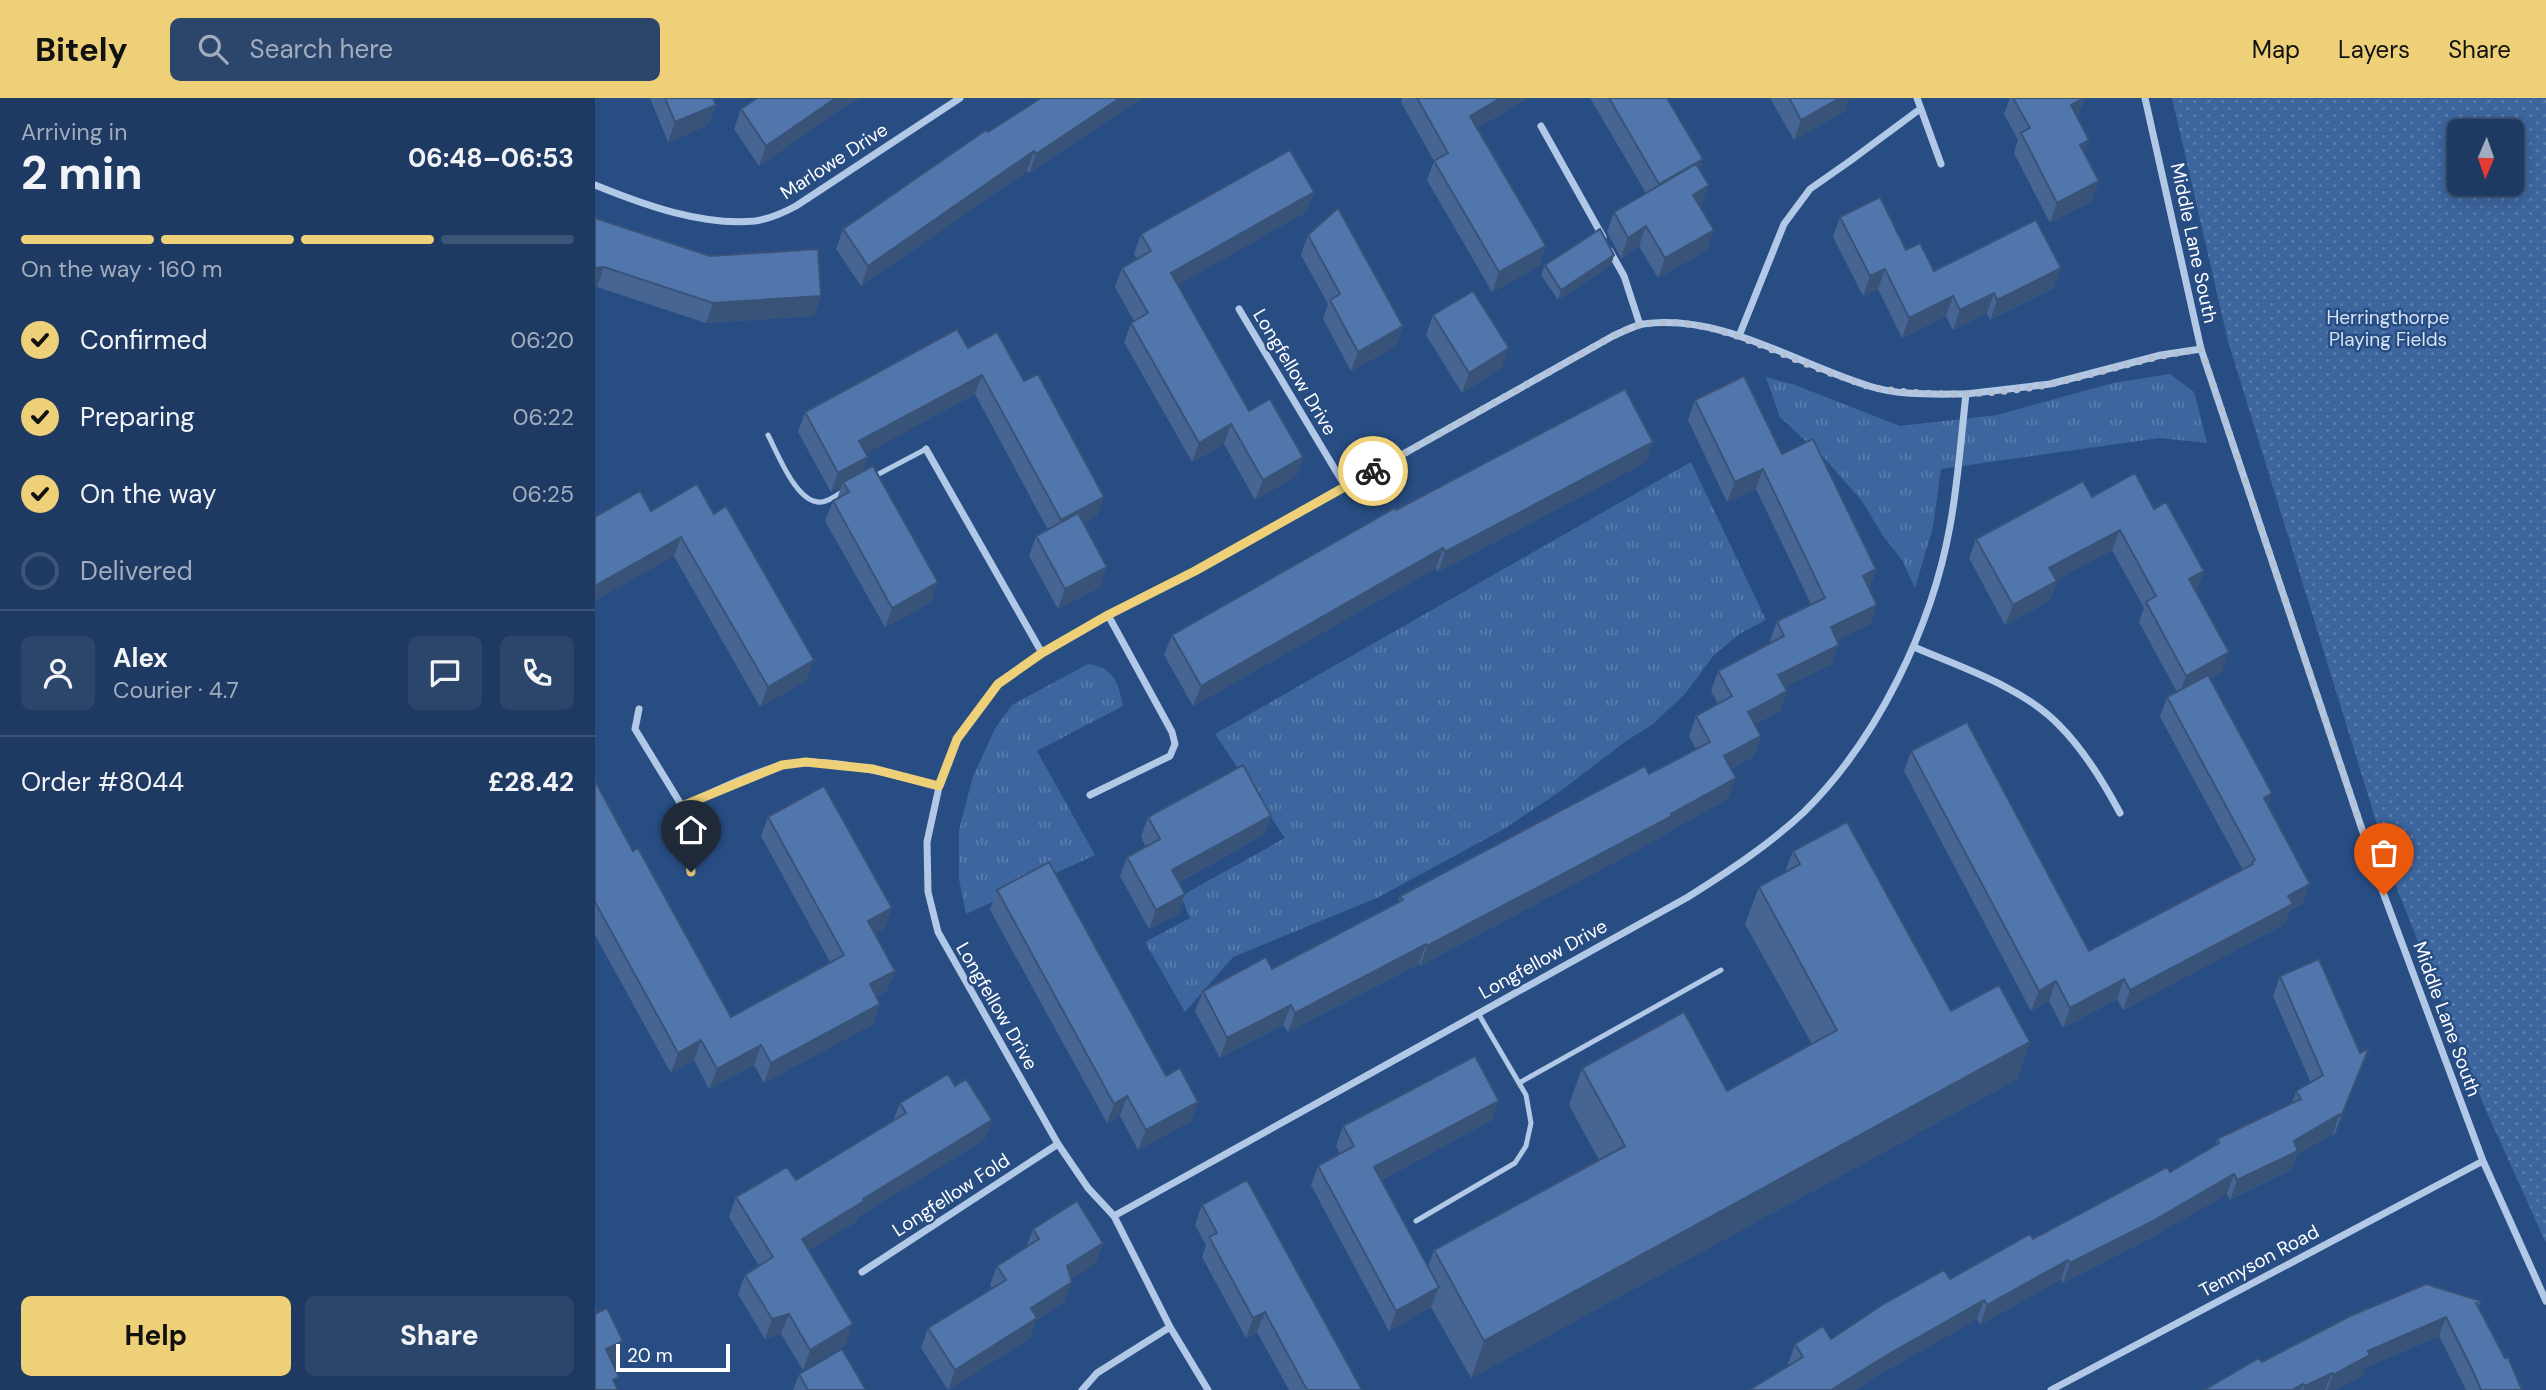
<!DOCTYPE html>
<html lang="en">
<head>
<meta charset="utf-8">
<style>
  :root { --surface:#1e3a62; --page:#2b456b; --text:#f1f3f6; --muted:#a1adbe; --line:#3c5477; --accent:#eed078 }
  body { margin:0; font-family:"DM Sans",sans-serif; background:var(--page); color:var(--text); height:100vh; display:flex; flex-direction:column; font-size:26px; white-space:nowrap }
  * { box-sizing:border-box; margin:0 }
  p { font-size:23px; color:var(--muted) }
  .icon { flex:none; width:38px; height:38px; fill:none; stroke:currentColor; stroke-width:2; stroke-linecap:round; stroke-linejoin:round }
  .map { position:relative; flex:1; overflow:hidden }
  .panel { display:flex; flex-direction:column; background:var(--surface); width:595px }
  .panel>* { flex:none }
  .needle { width:46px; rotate:182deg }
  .buttons { position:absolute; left:1852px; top:21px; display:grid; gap:14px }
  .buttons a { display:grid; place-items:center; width:77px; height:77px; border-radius:10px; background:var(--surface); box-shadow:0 4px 18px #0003,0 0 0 2px var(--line); font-size:35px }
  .scale { position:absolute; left:21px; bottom:18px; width:114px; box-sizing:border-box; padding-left:7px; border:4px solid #fff; border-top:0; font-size:19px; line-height:24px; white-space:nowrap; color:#fff; -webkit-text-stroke:5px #284d83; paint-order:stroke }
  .pin { position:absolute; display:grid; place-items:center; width:60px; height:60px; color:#fff; margin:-72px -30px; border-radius:50% 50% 50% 0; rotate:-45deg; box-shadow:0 0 7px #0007 }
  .pin .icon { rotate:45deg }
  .courier { position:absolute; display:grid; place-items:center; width:70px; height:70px; margin:-35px; border:5px solid #eed078; border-radius:50%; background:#fff; color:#222; box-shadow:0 2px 9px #0007 }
  .summary em { font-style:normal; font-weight:700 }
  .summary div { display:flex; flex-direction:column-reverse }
  .summary { display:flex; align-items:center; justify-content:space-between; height:119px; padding:0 21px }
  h1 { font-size:46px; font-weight:700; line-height:52px }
  .bar { display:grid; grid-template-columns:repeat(4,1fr); gap:10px 7px; align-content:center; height:84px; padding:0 21px }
  .bar i { height:9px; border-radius:5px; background:var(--line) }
  .bar .active { background:var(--accent) }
  .bar p { grid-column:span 4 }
  .line { display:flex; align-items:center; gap:18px; padding:0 21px; border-top:2px solid var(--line) }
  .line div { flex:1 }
  .round { display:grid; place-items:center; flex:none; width:74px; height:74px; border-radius:10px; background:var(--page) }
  ol { padding:0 21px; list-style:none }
  li { display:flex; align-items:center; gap:21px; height:77px }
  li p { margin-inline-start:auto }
  li .icon { padding:7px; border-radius:50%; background:var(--accent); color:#111; stroke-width:4 }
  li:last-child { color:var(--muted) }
  li i { width:38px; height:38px; border:4px solid var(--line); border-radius:50% }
  .button { display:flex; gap:14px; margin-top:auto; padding:14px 21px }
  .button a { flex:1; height:80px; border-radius:10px; background:var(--accent); color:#111; font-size:28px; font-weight:700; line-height:80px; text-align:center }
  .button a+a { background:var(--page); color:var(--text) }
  header { display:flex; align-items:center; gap:42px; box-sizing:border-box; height:98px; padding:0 35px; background:var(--accent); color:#111 }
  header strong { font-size:33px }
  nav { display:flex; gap:38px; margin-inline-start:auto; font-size:24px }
  .search { width:490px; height:63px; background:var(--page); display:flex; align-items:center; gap:18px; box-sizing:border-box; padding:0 24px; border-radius:10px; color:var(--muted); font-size:26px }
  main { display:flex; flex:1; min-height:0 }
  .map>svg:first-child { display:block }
</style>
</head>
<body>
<header>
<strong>Bitely</strong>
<div class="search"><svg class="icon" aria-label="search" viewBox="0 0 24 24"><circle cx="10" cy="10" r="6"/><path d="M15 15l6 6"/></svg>Search here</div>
<nav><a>Map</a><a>Layers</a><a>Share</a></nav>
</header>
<main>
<section class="panel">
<div class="summary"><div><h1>2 min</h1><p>Arriving in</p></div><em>06:48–06:53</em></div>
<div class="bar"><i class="active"></i><i class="active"></i><i class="active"></i><i></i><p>On the way · 160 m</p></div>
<ol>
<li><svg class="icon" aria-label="check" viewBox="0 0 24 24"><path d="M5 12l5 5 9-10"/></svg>Confirmed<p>06:20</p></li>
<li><svg class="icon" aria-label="check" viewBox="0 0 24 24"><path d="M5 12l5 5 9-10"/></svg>Preparing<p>06:22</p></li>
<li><svg class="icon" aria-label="check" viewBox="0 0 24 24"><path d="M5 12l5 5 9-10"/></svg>On the way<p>06:25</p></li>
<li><i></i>Delivered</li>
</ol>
<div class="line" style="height:126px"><a class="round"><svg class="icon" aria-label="person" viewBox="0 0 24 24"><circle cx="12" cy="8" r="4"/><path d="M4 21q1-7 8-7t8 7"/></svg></a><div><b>Alex</b><p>Courier · 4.7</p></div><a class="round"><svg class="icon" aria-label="chat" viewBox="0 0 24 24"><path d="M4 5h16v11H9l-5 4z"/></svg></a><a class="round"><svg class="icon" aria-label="phone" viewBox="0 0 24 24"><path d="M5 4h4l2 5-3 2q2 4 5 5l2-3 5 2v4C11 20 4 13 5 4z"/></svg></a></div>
<div class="line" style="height:91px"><div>Order #8044</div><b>£28.42</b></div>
<div class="button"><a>Help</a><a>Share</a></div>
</section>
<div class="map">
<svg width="1951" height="1292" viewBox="0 0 1951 1292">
  <defs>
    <pattern id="grass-tufts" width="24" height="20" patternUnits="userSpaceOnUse" patternTransform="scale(1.75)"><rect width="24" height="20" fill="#3d669f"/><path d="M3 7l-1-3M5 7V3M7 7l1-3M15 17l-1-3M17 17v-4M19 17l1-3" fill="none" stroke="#5a7dad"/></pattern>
    <pattern id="park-dots" width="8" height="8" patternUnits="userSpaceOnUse" patternTransform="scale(1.75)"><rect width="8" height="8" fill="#3d669f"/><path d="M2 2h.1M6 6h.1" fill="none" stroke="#5a7dad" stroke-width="1.8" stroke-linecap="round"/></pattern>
  </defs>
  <rect width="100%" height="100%" fill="#284d83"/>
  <path fill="url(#grass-tufts)" d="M1575,276L1599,294L1612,345L1565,340L1346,371L1338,429L1320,490L1307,462L1288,438L1267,403L1230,361L1185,319L1171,279L1200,287L1305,328L1402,317L1518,285Z
    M1096,364L1171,522L1146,535L1119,557L1090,596L1058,626L1031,643L967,692L909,731L784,799L638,859L590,914L550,844L595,820L586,798L690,740L620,636Z
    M493,566C519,570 523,584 528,608L442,653L500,757L371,816L364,781V732L378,678L401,629L417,607Z"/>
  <path fill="url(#park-dots)" fill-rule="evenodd" d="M1577,0H1951V1145L1890,1010L1802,791L1633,243ZM1864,33H1916V86H1864Z"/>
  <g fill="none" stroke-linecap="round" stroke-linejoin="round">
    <path stroke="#b1c8e6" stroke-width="5" d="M173,337C183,356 202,407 227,404C234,403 241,398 247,394
      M278,379L331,351
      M924,985L1126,872
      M821,1123L920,1065L931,1048L936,1025L931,997L883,915"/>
    <path stroke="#b1c8e6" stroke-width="7" d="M1322,0L1346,66
      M1550,0L1606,251L1789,797L1888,1063L1951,1203
      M946,28L1008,139
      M0,87C49,107 107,128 160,123C175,121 188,115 201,108L365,0
      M1015,153L1029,178L1045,227
      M644,211L750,388
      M1144,238L1189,126L1215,91L1255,63L1325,11
      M1371,296C1340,296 1305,298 1274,288C1201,266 1127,215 1048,226C1038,228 1027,234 1018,238L600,473L513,517L447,555L403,586L362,641L344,689L332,744L333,794L343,834L463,1046L493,1090L519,1118L1093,799C1134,773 1174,747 1209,714C1282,642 1337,529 1355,428C1363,385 1366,340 1371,296L1455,286L1566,257L1606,251
      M331,351L447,555
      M1319,549C1365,569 1427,589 1463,626C1488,651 1508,683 1525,715
      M44,611L40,631L87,708L93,740L96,774
      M495,697L575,658L580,646L577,634L513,517
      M87,708C116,695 158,674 188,667C234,657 299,677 344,689
      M267,1174L463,1046
      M575,1229L613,1292
      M487,1292L502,1275L575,1229L519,1118
      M1456,1292L1888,1063"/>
  </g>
  <path fill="#466593" d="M55,0H118L121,7L113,27L73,44Z
    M162,0H265L242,14L164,68L139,31L146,11Z
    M446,0H548L434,75L432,73L266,188L241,151L248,131Z
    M807,0H933L882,30L944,168L897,194L832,82L839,63L806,4Z
    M995,0H1072L1108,61L1104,71L1106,107L1105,108L1112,152L1063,180L1044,148L1026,160L1012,134L1019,114L1051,95Z
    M1175,0H1254L1250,13L1199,42Z
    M1415,0H1490L1482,20L1494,42L1489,55L1497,103L1455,125L1419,55L1423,42L1409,16Z
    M719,94L711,114L582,187L654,313L708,359L701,378L660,402L629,346L597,364L529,244L536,225L539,223L520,189L527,170L542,161L539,156L546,136Z
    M1245,119L1311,152L1339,173L1459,190L1395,222L1392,215L1358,232L1351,218L1307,240L1283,191L1268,198L1238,139Z
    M0,120L226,198L219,218L111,225L2,189Z
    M713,137L808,228L801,248L756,273L728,221L733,206L706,157Z
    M1019,157L1016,167L963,202L946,177L950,167Z
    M838,217L907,270L867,295L831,237Z
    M373,250L502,418L488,425L505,489L463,511L434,458L441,438L453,432L380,296L271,355L268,374L336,504L290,529L230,423L238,403L242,401L246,389L236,394L203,334L210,314Z
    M1100,302L1187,356L1281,471L1274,491L1282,507L1275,526L1242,542L1237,566L1190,589L1192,593L1185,613L1160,626L1166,638L1159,658L1136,671L1134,700L1071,735L1070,737L825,868L824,866L693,934L688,927L625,960L600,913L608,893L677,871L803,804L805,798L1054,676L1101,651L1094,638L1101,618L1123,606L1116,593L1123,573L1176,545L1175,542L1182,523L1216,506L1161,391L1132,404L1093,322Z
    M1058,344L1051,364L843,474L841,470L598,608L569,557L577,537L801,412Z
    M102,386L212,582L165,609L79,458L56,413Z
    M1497,399L1602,493L1627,574L1615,581L1673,708L1708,806L1695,812L1690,826L1528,912L1522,901L1468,930L1454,903L1436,913L1309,673L1316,653L1494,853L1648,772L1565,619L1572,599L1582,594L1544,524L1549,510L1517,452L1461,482L1462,483L1454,503L1410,527L1374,460L1381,441Z
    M0,683L38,753L136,919L235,864L166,738L173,719L297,810L290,830L279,835L300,873L292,892L281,899L278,926L169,985L159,967L114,991L99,962L76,975L0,837Z
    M676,718L668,737L584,784L590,796L583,816L554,831L525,778L532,759L551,749L546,739L553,719Z
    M1198,753L1356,913L1435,944L1422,981L876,1280L836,1209L794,1233L716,1087L723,1068L745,1056L741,1048L748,1028L897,1022L786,1082L833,1169L839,1152L1004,1062L974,1007L987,970L1132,993L1217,946L1150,826L1164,789L1190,774Z
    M402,792L571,978L603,1004L596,1023L543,1052L525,1018L512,1025L395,812Z
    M1685,878L1765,955L1774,950L1739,1038L1738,1035L1702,1057L1696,1072L1635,1102L1632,1096L1550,1143L1468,1185L1466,1181L1385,1227L1382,1221L1285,1276L1260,1292H1154L1194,1268L1193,1266L1200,1246L1236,1241L1355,1181L1575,1074L1620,1048L1622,1041L1697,1005L1701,993L1716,985L1678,898Z
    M360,988L397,1022L389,1042L264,1118L262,1123L214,1152L251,1246L208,1272L186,1236L170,1241L143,1196L150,1177L164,1168L134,1119L141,1099L201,1082L298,1023L305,1005Z
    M607,1107L767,1292H694L662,1234L651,1240L607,1159L611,1147L600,1127Z
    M438,1131L508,1145L501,1165L476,1181L470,1204L441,1222L435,1240L353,1292L326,1250L333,1230L397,1191L395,1187L402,1168L431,1150Z
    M1886,1203L1884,1209L1927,1292H1871L1844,1238L1770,1270L1768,1277L1739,1292H1609L1667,1264Z
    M204,1276L271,1292H198Z"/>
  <path fill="#395378" d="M241,0H265L242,14L164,68L171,48Z
    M525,0H548L434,75L441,56Z
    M906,0H933L868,38L875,18Z
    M1245,0H1254L1250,13L1199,42L1206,22Z
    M1490,0L1483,19L1468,27L1476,7Z
    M121,7L113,27L73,44L80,24Z
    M1494,42L1487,62L1485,47Z
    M439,53L432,73L266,188L273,168Z
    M1108,61L1100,81L1057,105L1064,86Z
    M1504,83L1497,103L1455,125L1462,105Z
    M1114,87L1106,107L1091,117L1098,97Z
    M719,94L711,114L568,195L576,175Z
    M1051,128L1044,148L1026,160L1033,140Z
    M1119,132L1112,152L1063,180L1070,160Z
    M951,148L944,168L897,194L904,174Z
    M1019,157L1016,167L963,202L966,192Z
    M9,169L2,189H0V170Z
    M1466,170L1459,190L1395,222L1402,202Z
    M1290,171L1283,191L1268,198L1275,178Z
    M1399,195L1392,215L1358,232L1365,212Z
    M226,198L219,218L111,225L118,205Z
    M1358,198L1351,218L1307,240L1314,220Z
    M808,228L801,248L756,273L763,254Z
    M914,250L907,270L867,295L874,275Z
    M387,277L380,296L257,363L264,343Z
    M636,326L629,346L597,364L604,345Z
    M1058,344L1051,364L843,474L850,454Z
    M273,359L266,379L248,384L246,389L236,394L243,375Z
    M708,359L701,378L660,402L668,382Z
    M1168,371L1161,391L1132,404L1140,384Z
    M509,399L502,418L458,441L466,422Z
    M1525,432L1517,452L1447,490L1454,470Z
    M86,439L79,458L0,503V488Z
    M848,450L841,470L598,608L606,588Z
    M512,469L505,489L463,511L470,491Z
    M1281,471L1274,491L1268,478Z
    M1609,473L1602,493L1587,501L1594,481Z
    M1462,483L1454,503L1410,527L1418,507Z
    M343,484L336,504L290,529L297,510Z
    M1282,507L1275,526L1229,549L1236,529Z
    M1244,547L1237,566L1176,596L1183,577Z
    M1634,554L1627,574L1584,597L1591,578Z
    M219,562L212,582L165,609L173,589Z
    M1192,593L1185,613L1146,634L1153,614Z
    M1166,638L1159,658L1122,678L1129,658Z
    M1141,680L1134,700L1071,735L1070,737L825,868L832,848Z
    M1677,695L1670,715L1669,700Z
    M676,718L668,737L570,791L577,772Z
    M1715,786L1708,806L1695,812L1690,826L1528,912L1535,892L1693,798Z
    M590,796L583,816L554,831L561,812Z
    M297,810L290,830L266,843L273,823Z
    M831,846L824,866L693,934L700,915Z
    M300,873L292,892L268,906L275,886Z
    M1529,881L1522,901L1468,930L1475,910Z
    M1461,883L1454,903L1436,913L1444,893Z
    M285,906L278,926L169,985L176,965Z
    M696,907L688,927L625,960L632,940Z
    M106,942L99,962L76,975L83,955Z
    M1435,944L1422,981L876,1280L889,1243Z
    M166,947L159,967L114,991L122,971Z
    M1774,950L1767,970L1739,1038L1746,1019Z
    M532,998L525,1018L512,1025L519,1006Z
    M904,1003L897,1022L772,1089L779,1069Z
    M603,1004L596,1023L543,1052L551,1032Z
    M1745,1016L1738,1035L1702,1057L1696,1072L1635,1102L1642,1082L1699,1043Z
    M397,1022L389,1042L264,1118L262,1123L200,1161L207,1141L268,1101Z
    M1639,1076L1632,1096L1550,1143L1468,1185L1475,1165Z
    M508,1145L501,1165L465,1188L472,1168Z
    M1473,1162L1466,1181L1385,1227L1392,1207Z
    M477,1184L470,1204L441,1222L435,1240L353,1292L360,1272L436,1210Z
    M844,1189L836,1209L794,1233L801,1213Z
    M1389,1202L1382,1221L1285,1276L1260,1292H1236L1292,1257Z
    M670,1214L662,1234L651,1240L658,1220Z
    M194,1216L186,1236L170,1241L177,1221Z
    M1851,1219L1844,1238L1770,1270L1768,1277L1739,1292H1732L1738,1277L1773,1253Z
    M258,1226L251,1246L208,1272L215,1252Z
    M28,1243L20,1263L4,1271L11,1251Z
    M1737,1275L1730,1292H1708L1710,1288Z
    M1708,1286L1706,1292H1697Z"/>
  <path fill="#5176ab" stroke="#395378" stroke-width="2" d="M70,0H118L121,7L80,24Z
    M162,0H241L171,48L146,11Z
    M446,0H525L441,56L439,53L273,168L248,131L391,32L393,34Z
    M822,0H906L875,18L951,148L904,174L839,63L853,55Z
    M1014,0H1072L1108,61L1064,86Z
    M1194,0H1245L1206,22Z
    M1418,0H1489L1476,7L1494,42L1485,47L1504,83L1462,105L1426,35L1435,30Z
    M695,52L719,94L576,175L654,313L675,301L708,359L668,382L636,326L604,345L536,225L553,215L527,170L556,153L546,136Z
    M1101,66L1114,87L1098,97L1119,132L1070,160L1051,128L1033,140L1019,114Z
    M1285,99L1311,152L1325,145L1339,173L1441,122L1466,170L1402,202L1399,195L1365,212L1358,198L1314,220L1290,171L1275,178L1245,119Z
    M743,110L808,228L763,254L735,202L745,196L713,137Z
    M0,120L115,158L223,151L226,198L118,205L9,169L0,170Z
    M1005,131L1019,157L966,192L950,167Z
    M878,193L914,250L874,275L838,217Z
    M362,231L373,250L402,234L429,283L443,276L509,399L466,422L387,277L264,343L273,359L243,375L210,314Z
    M1149,278L1187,356L1218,341L1281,471L1268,478L1282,507L1236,529L1244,547L1183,577L1192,593L1153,614L1166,638L1129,658L1141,680L1076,716L1077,718L832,848L831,846L700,915L696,907L632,940L608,893L671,859L677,871L808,802L805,798L1050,668L1054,676L1115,644L1101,618L1137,598L1123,573L1189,538L1182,523L1230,500L1168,371L1140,384L1100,302Z
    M1030,291L1058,344L850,454L848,450L606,588L577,537L800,410L801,412Z
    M278,368L343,484L297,510L238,403L254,394L248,384Z
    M1540,375L1559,411L1571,404L1609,473L1594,481L1634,554L1591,578L1551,504L1561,498L1525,432L1454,470L1462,483L1418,507L1381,441L1488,383L1497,399Z
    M102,386L119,416L131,408L219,562L173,589L86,439L0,488V419L45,393L56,413Z
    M483,415L512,469L470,491L441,438Z
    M1613,577L1677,695L1669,700L1715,786L1693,798L1698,806L1535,892L1529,881L1475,910L1461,883L1444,893L1316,653L1372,624L1494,853L1658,766L1657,764L1660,762L1572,599Z
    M648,667L676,718L577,772L590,796L561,812L532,759L565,741L553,719Z
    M0,683L38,753L43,750L136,919L249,857L173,719L229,688L297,810L273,823L300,873L275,886L285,906L176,965L166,947L122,971L106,942L83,955L0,804Z
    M1252,724L1356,913L1404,887L1435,944L889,1243L839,1152L1030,1048L987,970L1089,914L1132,993L1242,932L1164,789L1205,766L1198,753Z
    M454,764L571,978L585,970L603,1004L551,1032L532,998L519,1006L402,792Z
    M1724,861L1765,955L1774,950L1746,1019L1745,1016L1699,1043L1703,1053L1642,1082L1639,1076L1558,1123L1475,1165L1473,1162L1392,1207L1389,1202L1292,1257L1236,1292H1154L1208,1259L1200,1246L1228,1228L1236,1241L1287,1207L1349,1172L1355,1181L1435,1136L1438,1141L1572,1069L1575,1074L1624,1045L1622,1041L1706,1001L1701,993L1728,977L1685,878Z
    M880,958L904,1003L779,1069L844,1189L801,1213L723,1068L759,1048L748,1028Z
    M353,976L360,988L371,981L397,1022L268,1101L269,1103L207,1141L258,1226L215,1252L194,1216L177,1221L150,1177L178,1159L141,1099L192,1069L201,1082L311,1015L305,1005Z
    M652,1082L767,1292H712L670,1214L658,1220L614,1139L622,1135L607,1107Z
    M482,1103L508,1145L472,1168L477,1184L436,1210L442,1220L360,1272L333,1230L411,1182L402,1168L444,1141L438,1131Z
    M1831,1186L1886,1203L1881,1205L1910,1260L1913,1259L1927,1292H1886L1877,1271L1851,1219L1773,1253L1775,1257L1738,1277L1737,1275L1710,1288L1708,1286L1697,1292H1609L1664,1260L1667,1264L1755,1218Z
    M12,1210L28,1243L11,1251L24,1279L18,1282L23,1292H0V1211L2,1215Z
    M247,1251L271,1292H213L204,1276Z"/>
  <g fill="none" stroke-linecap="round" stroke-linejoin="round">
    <path stroke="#b4c1d4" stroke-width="7" stroke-dasharray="0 12.6" d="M778,373L1018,238C1027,234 1038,228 1048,226C1117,216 1178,256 1241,277C1254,281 1268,288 1281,290C1339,299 1399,298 1456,286C1507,275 1555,258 1606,251L1789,797"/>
    <path stroke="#eed078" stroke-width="9" d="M96,774L93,740L87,708L187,667L211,664L278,671L344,688L362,641L403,586L447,555L513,517L600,473L778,373"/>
  </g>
  <g text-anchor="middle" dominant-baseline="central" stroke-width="5" stroke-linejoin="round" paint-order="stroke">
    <g font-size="19" fill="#fff" stroke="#284d83">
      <text transform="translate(239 63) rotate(-33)">Marlowe Drive</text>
      <text transform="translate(1599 145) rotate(78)">Middle Lane South</text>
      <text transform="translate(700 274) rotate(59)">Longfellow Drive</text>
      <text transform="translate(948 861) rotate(-29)">Longfellow Drive</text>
      <text transform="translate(402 908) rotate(60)">Longfellow Drive</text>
      <text transform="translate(1852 921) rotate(70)">Middle Lane South</text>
      <text transform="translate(356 1097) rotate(-33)">Longfellow Fold</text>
      <text transform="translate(1664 1163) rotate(-28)">Tennyson Road</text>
    </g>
    <g font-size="19" fill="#d4e2f5" stroke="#284d83">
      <text x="1793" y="219">Herringthorpe<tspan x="1793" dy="22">Playing Fields</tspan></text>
    </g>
  </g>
</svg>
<div class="buttons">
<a><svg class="needle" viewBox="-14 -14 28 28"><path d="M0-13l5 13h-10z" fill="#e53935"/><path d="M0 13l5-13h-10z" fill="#a1adbe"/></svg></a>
</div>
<div class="scale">20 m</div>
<div class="pin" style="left:1789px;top:797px;background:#ea580c"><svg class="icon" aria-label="bag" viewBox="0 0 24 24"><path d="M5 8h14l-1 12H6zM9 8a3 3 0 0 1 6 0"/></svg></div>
<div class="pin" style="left:96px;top:774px;background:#1f2937"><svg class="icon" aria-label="home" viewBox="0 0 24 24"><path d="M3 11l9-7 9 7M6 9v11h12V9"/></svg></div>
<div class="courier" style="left:778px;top:373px"><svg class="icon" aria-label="bike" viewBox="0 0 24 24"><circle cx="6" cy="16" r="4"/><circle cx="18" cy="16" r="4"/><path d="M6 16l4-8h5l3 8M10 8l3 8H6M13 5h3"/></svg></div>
</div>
</main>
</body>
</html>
